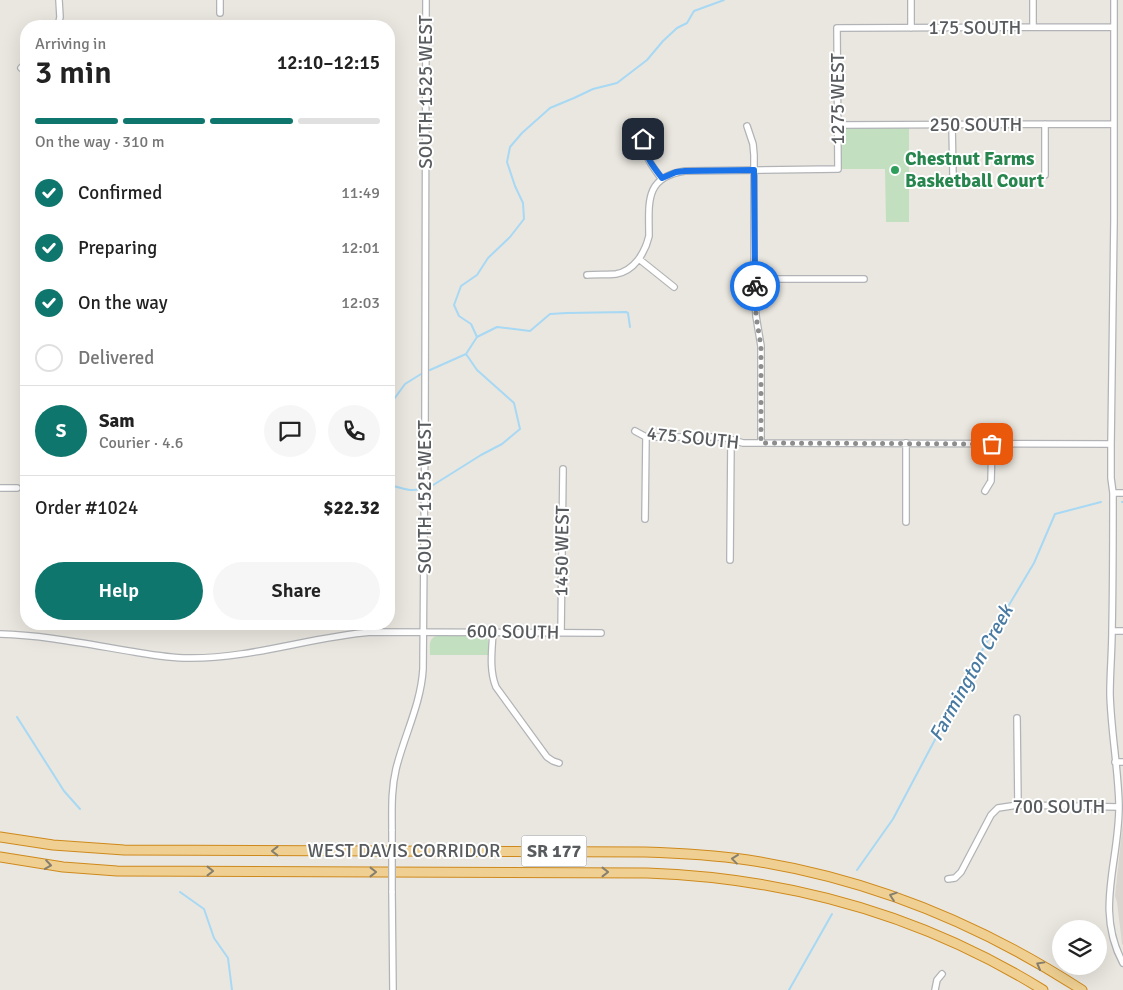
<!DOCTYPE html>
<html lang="en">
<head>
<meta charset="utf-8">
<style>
  :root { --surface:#fff; --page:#f6f6f6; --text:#222; --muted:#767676; --line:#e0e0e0; --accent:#0f766e }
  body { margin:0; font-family:Signika,sans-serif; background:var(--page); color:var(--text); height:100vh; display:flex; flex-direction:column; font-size:19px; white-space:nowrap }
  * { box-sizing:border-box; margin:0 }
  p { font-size:16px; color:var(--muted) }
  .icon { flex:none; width:28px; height:28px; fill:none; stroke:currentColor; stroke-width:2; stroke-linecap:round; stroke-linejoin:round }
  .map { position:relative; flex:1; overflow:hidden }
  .panel { position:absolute; left:20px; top:20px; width:375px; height:610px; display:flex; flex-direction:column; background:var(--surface); border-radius:20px; box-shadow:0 5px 20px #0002 }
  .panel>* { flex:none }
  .controls { position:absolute; left:1052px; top:920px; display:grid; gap:10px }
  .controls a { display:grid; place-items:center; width:55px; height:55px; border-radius:50%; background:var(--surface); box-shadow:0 5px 20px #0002; font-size:25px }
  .pin { position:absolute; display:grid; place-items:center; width:42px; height:42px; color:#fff; margin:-21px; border-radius:10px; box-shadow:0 2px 8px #0006 }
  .courier { position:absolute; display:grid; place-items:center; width:50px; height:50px; margin:-25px; border:4px solid #1a73e8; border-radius:50%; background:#fff; color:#222; box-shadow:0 1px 6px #0007 }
  .summary em { font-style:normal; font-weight:600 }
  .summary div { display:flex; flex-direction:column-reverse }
  .summary { display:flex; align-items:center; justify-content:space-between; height:85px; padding:0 15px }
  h1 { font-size:32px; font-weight:600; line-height:38px }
  .bar { display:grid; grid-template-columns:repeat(4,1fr); gap:8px 5px; align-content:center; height:60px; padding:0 15px }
  .bar i { height:6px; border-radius:4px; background:var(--line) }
  .bar .active { background:var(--accent) }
  .bar p { grid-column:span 4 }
  .line { display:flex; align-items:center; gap:12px; padding:0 15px; border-top:1px solid var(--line) }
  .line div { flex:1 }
  .round { display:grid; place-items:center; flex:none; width:52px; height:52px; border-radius:26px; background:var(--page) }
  ol { padding:0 15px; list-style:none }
  li { display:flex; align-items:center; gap:15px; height:55px }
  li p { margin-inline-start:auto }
  li .icon { padding:5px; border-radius:50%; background:var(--accent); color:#fff; stroke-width:4 }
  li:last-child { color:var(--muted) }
  li i { width:28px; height:28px; border:2px solid var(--line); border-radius:50% }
  .cta { display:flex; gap:10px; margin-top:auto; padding:10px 15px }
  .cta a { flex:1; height:58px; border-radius:30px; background:var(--accent); color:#fff; font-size:20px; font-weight:600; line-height:58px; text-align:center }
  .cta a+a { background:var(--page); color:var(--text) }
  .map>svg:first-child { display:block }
</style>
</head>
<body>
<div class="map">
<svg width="1123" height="990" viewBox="0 0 1123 990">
  <rect width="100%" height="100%" fill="#eae7e0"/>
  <path fill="#dad6cf" d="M1123,820V945L1122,944L1117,902L1115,896Z"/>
  <path fill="#c2dfbf" d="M838,125H909V222H886L885,169H838Z
    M436,636H483C491,639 489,648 488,655H430C430,647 428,639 436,636Z"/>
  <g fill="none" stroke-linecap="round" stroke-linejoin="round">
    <path stroke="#a7d8f4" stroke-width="2" d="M477,337L497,327L530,331L550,314L567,313L626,312L628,313L630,327
      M430,370L466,354L477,337L471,324L459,316L454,305L461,286L477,275L488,258L510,237L524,219L523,203L515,186L507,162L510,147L522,133L550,108L574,98L593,89L617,83L647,60L663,41L677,28L687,23L694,11L724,0
      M389,406L405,384L421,374
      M389,485C401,487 407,492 420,489
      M430,487L481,455L502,444L520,429L514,403L477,370L466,354
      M1122,502H1123
      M17,717L64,791L80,809
      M857,870L893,819L984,647L1034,563L1055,514L1101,502
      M180,892L204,909L214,938L228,958L232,990
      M789,990L832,914"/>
    <g stroke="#b1b3b6" stroke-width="8">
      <path id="minor" d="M220,0V13
        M911,0V28
        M1114,0V221L1111,444V478L1113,493C1113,539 1113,584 1112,630C1112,651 1110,672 1110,694C1111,731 1118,767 1119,804C1120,860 1094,910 1123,963
        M58,26L60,17L59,0
        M1033,27V0
        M21,68L26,63
        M1045,124V175
        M838,125L1113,124
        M952,125L953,176
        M747,126L753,144L754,155V279L756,316L761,346V443
        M644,128C641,151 648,161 661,178
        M639,259L674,287
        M587,275C597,274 606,275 616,274C634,271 645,253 649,236C649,203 644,177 685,171L838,169L837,28L1113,27
        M754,279H864
        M635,431L646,437H723L743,443L1111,444
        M906,443V522
        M0,488H17
        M985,491L991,481L992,443
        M1113,493H1123
        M645,519L646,437
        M730,560L731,440
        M1112,631H1123
        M493,632C492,650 489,670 496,687L547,757L553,761L559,763
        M561,633L563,469
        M0,634C44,635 92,645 135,652C153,655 170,658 188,658C250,659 310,637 371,632L601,633
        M1017,718L1018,805
        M1115,762H1123
        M392,831C392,810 391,790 396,769C404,736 421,704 423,669L425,423L426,0
        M948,879L955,878L961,872L991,815L998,808L1018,805L1119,807
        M392,891L393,990
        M935,990L937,980L942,974"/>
    </g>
    <g stroke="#cf891b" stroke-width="11">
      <path id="highway" d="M0,837L53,845L124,850L645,852C680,853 714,855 748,860C867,878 980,924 1082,990
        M0,857L63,867L117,871L647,873C788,878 922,915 1043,990"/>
    </g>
    <use href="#minor" stroke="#fff" stroke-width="5.5"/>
    <use href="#highway" stroke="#efd092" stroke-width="9"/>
    <g stroke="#b1b3b6" stroke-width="8" stroke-linecap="butt">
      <path id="minor-bridge" d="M392,891V831"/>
    </g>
    <use href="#minor-bridge" stroke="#fff" stroke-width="5.5"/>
  </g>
  <defs><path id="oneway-chevron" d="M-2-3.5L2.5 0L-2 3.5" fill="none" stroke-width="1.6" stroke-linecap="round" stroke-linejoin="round" transform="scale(1.25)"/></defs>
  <g stroke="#867f6e">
    <use href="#oneway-chevron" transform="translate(275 851) rotate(-180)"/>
    <use href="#oneway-chevron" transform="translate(735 859) rotate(-173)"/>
    <use href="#oneway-chevron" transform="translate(48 865) rotate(8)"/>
    <use href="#oneway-chevron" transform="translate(210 871)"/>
    <use href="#oneway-chevron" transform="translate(373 872)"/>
    <use href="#oneway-chevron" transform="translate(605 872)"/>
    <use href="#oneway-chevron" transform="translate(893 896) rotate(-161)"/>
    <use href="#oneway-chevron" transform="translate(1040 965) rotate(-151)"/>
  </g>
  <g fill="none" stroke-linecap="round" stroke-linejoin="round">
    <path stroke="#8c8d8c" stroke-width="5" stroke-dasharray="0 9" d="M755,286L756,316L761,346V443L992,444"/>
    <path stroke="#1a73e8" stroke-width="6" d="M643,139C645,156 651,164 662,178L676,172L685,171L754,170L755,286"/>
  </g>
  <circle fill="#2e9e5b" stroke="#fff" stroke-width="2" cx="895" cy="170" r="5"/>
  <g text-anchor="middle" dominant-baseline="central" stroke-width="4" stroke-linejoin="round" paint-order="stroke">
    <rect fill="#fff" stroke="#8b8d8f" stroke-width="1" x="521.5" y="835.5" width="65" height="31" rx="4"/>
    <g font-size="18" font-weight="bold" fill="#595c5f">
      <text x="554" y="851">SR 177</text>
    </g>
    <g font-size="19" fill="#595c5f" stroke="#fff">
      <text x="975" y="28">175 SOUTH</text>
      <text transform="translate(426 92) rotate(-90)">SOUTH 1525 WEST</text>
      <text transform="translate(838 99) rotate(-90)">1275 WEST</text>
      <text x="976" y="125">250 SOUTH</text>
      <text transform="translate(693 438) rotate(6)">475 SOUTH</text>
      <text transform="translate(425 497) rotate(-90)">SOUTH 1525 WEST</text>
      <text transform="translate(562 551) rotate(-89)">1450 WEST</text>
      <text transform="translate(513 632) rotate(1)">600 SOUTH</text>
      <text x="1059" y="807">700 SOUTH</text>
      <text x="404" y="851">WEST DAVIS CORRIDOR</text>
    </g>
    <g font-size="19" font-weight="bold" fill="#27864d" stroke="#fff" text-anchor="start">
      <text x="905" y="159">Chestnut Farms<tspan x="905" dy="22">Basketball Court</tspan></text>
    </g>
    <g font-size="20" font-style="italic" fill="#487aa2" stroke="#fff">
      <text transform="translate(971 673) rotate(-61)">Farmington Creek</text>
    </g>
  </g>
</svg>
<div class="controls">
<a><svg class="icon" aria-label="layers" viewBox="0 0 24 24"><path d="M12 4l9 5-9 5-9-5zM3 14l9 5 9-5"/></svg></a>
</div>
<div class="pin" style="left:992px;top:444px;background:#ea580c"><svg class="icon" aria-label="bag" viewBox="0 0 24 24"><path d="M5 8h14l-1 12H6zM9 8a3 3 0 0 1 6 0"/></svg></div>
<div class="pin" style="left:643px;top:139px;background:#1f2937"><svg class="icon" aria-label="home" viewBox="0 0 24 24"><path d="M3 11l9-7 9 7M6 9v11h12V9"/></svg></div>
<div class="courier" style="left:755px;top:286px"><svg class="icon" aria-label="bike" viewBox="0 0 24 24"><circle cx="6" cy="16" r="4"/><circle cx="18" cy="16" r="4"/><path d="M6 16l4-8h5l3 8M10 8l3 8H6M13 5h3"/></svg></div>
<section class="panel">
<div class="summary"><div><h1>3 min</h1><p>Arriving in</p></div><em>12:10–12:15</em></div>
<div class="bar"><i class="active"></i><i class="active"></i><i class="active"></i><i></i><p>On the way · 310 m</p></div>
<ol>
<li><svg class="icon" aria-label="check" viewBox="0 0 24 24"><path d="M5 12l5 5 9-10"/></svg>Confirmed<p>11:49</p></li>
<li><svg class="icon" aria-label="check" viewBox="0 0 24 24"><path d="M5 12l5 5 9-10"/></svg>Preparing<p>12:01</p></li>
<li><svg class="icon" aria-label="check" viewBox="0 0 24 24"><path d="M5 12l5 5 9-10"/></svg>On the way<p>12:03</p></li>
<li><i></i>Delivered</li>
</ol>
<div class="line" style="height:90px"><b class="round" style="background:var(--accent);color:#fff">S</b><div><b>Sam</b><p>Courier · 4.6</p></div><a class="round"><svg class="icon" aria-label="chat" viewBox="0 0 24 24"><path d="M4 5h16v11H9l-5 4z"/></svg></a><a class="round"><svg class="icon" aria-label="phone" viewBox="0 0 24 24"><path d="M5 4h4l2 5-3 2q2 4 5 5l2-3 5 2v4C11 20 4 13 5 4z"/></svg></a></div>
<div class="line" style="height:65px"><div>Order #1024</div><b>$22.32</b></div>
<div class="cta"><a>Help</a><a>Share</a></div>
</section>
</div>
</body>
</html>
